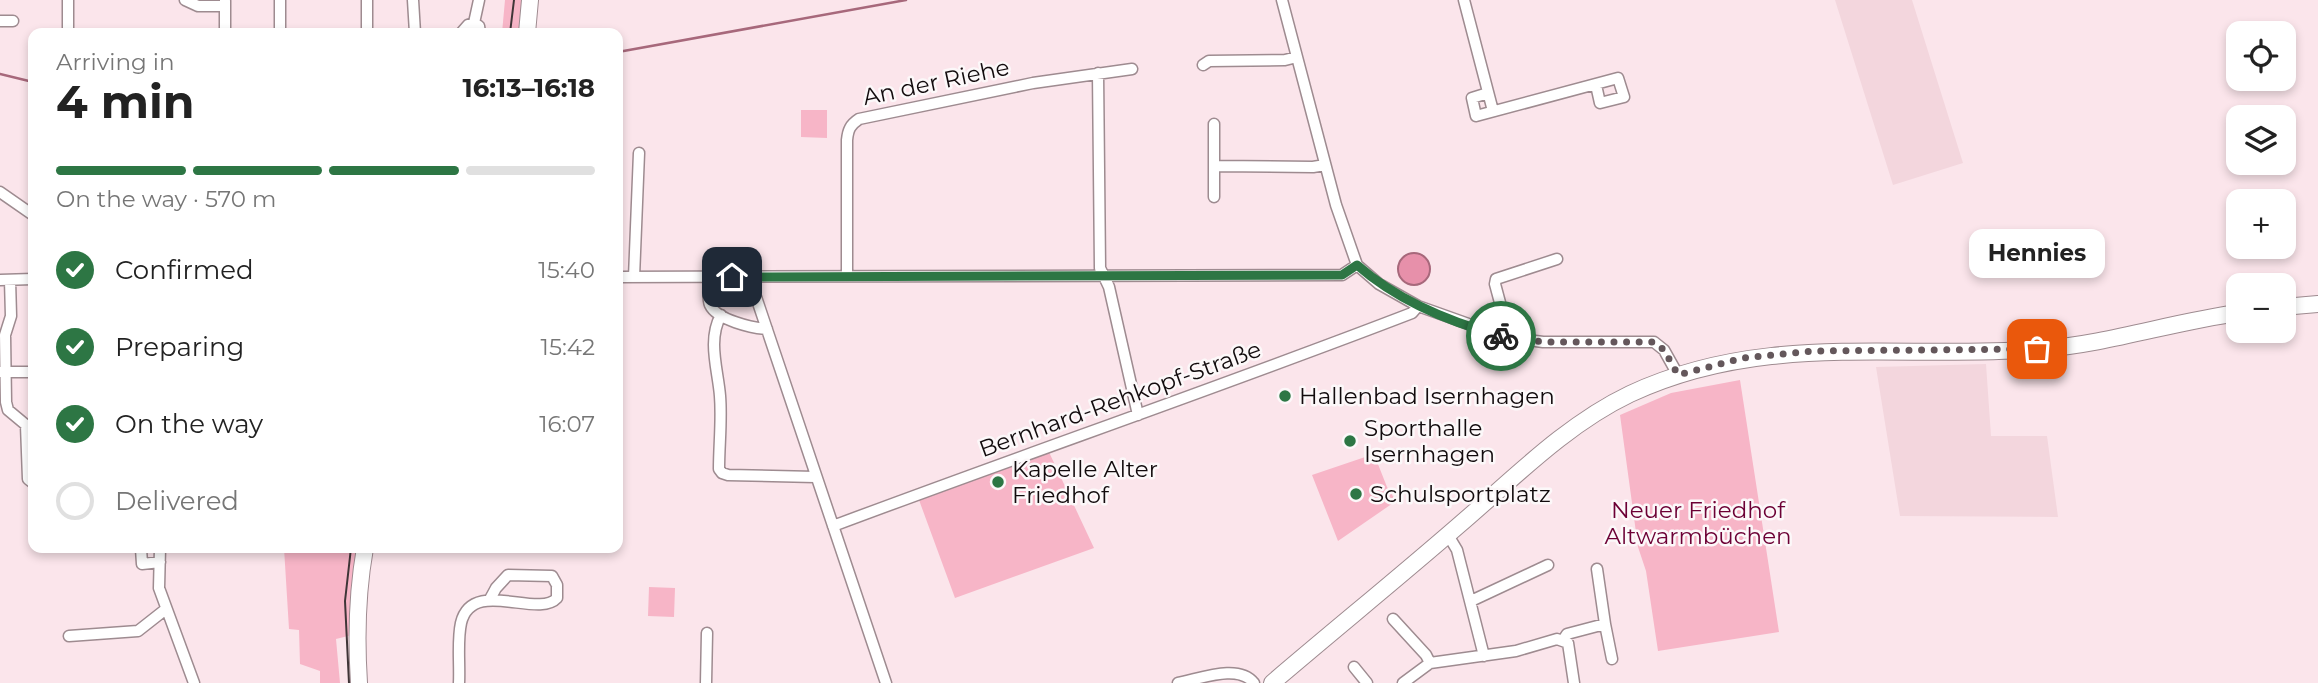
<!DOCTYPE html>
<html lang="en">
<head>
<meta charset="utf-8">
<style>
  :root { --surface:#fff; --page:#f2f2f2; --text:#222; --muted:#767676; --line:#e0e0e0; --accent:#2d7644 }
  body { margin:0; font-family:Montserrat,sans-serif; background:var(--page); color:var(--text); height:100vh; display:flex; flex-direction:column; font-size:26px; white-space:nowrap }
  * { box-sizing:border-box; margin:0 }
  p { font-size:23px; color:var(--muted) }
  .icon { flex:none; width:38px; height:38px; fill:none; stroke:currentColor; stroke-width:2; stroke-linecap:round; stroke-linejoin:round }
  .map { position:relative; flex:1; overflow:hidden }
  .drawer { position:absolute; left:28px; top:28px; width:595px; height:525px; display:flex; flex-direction:column; background:var(--surface); border-radius:14px; box-shadow:0 4px 10px #0003 }
  .drawer>* { flex:none }
  .tools { position:absolute; left:2226px; top:21px; display:grid; gap:14px }
  .tools a { display:grid; place-items:center; width:70px; height:70px; border-radius:14px; background:var(--surface); box-shadow:0 4px 10px #0003; font-size:35px }
  .pin { position:absolute; display:grid; place-items:center; width:60px; height:60px; color:#fff; margin:-30px; border-radius:14px; box-shadow:0 4px 10px #0006 }
  .courier { position:absolute; display:grid; place-items:center; width:70px; height:70px; margin:-35px; border:5px solid #2d7644; border-radius:50%; background:#fff; color:#222; box-shadow:0 2px 9px #0007 }
  .bubble { position:absolute; height:49px; border-radius:14px; background:var(--surface); box-shadow:0 4px 10px #0003; font-size:23px; font-weight:700; line-height:49px; text-align:center }
  .headline em { font-style:normal; font-weight:700 }
  .headline div { display:flex; flex-direction:column-reverse }
  .headline { display:flex; align-items:center; justify-content:space-between; height:119px; padding:0 28px }
  h1 { font-size:46px; font-weight:700; line-height:52px }
  .bar { display:grid; grid-template-columns:repeat(4,1fr); gap:10px 7px; align-content:center; height:84px; padding:0 28px }
  .bar i { height:9px; border-radius:5px; background:var(--line) }
  .bar .active { background:var(--accent) }
  .bar p { grid-column:span 4 }
  ol { padding:0 28px; list-style:none }
  li { display:flex; align-items:center; gap:21px; height:77px }
  li p { margin-inline-start:auto }
  li .icon { padding:7px; border-radius:50%; background:var(--accent); color:#fff; stroke-width:4 }
  li:last-child { color:var(--muted) }
  li i { width:38px; height:38px; border:4px solid var(--line); border-radius:50% }
  .map>svg:first-child { display:block }
</style>
</head>
<body>
<div class="map">
<svg width="2318" height="683" viewBox="0 0 2318 683">
  <rect width="100%" height="100%" fill="#fbe5eb"/>
  <path fill="#f3d6dd" d="M1835,0H1912L1963,163L1893,185Z
    M1986,364L1991,436H2047L2058,517L1900,516L1876,367Z"/>
  <path fill="#f7b5c7" d="M505,0H524L522,33H502Z
    M801,110H827V138L801,137Z
    M1740,380L1779,632L1658,651L1646,571L1638,547L1620,415L1671,393Z
    M1048,450L1094,548L955,598L919,500Z
    M1374,454L1387,487L1396,501L1338,541L1312,475Z
    M284,548H360L352,635L336,639L340,683H320V671L300,664L299,630L289,629Z
    M649,587L675,588L674,617L648,616Z"/>
  <path fill="#e790aa" stroke="#a7687b" stroke-width="2" d="M1398 269a16 16 0 1 1 32 0a16 16 0 1 1-32 0Z"/>
  <g fill="none" stroke-linecap="round" stroke-linejoin="round">
    <path stroke="#a7687b" stroke-width="2.5" d="M618,52L906,0
      M0,74L33,82"/>
    <g stroke="#9e8b90" stroke-width="13">
      <path id="street" d="M185,0L198,6H225
        M280,0V33
        M413,0L415,33
        M1282,0L1336,205L1357,265L1379,284L1418,306L1505,337L1543,342H1654L1664,350L1678,375
        M1464,0L1493,111
        M225,1V33
        M0,21H13
        M474,23L479,0
        M68,33V0
        M367,33V0
        M461,33L468,25L474,23L479,26L480,33
        M1203,65L1209,61L1285,60L1297,57
        M1098,73L1100,268L1109,287L1138,415
        M1488,93L1472,98L1476,116L1618,78L1624,97L1600,103L1596,85
        M1214,124V166L1313,167L1325,165
        M1214,166V197
        M0,192L33,215
        M847,276V140C848,130 850,125 859,119L1033,83L1132,69
        M618,277L1342,275L1357,265
        M634,277L639,153
        M709,277C709,285 707,298 710,305C717,320 752,328 767,329
        M753,277L754,291L886,683
        M0,280L33,279
        M10,280L11,316L5,335L6,402L8,410L26,425H33
        M721,315C707,340 718,370 720,396C722,420 719,445 719,469L722,473L728,475L815,477
        M1505,337L1506,325L1495,284L1496,279L1557,259
        M1,372H33
        M26,425L28,479L33,483
        M833,526C1025,454 1220,387 1412,313L1418,306
        M1448,535L1457,550L1484,656
        M141,548L142,564L160,562
        M160,548L159,588L194,683
        M1597,569L1605,624
        M1471,601L1548,565
        M1393,619L1426,655L1430,663
        M69,636L138,631L166,609
        M1563,640L1567,634L1605,624L1612,659
        M1354,667L1367,683
        M459,683C460,664 457,641 461,623C472,577 538,619 557,598V585L552,576L508,575L496,588L490,599
        M706,683L707,633
        M1178,683C1200,679 1238,663 1254,683
        M1403,683L1430,663L1516,651L1557,639L1568,643L1574,683"/>
    </g>
    <g stroke="#9e8b90" stroke-width="18">
      <path id="secondary" d="M527,33L530,0
        M2284,307L2318,304
        M359,683C356,637 357,593 365,548
        M1272,683C1334,630 1397,579 1458,526C1512,480 1565,425 1630,394C1765,331 1899,360 2041,349C2108,344 2172,322 2238,313"/>
    </g>
    <use href="#street" stroke="#fff" stroke-width="10"/>
    <use href="#secondary" stroke="#fff" stroke-width="16"/>
    <path stroke="#3f3537" stroke-width="2" d="M510,33L514,0
      M349,683L345,601L351,548"/>
  </g>
  <g fill="none" stroke-linecap="round" stroke-linejoin="round">
    <path stroke="#64575b" stroke-width="7" stroke-dasharray="0 12.6" d="M1501,336L1543,342H1654L1664,350L1678,375L1743,358L1814,351L2037,349"/>
    <path stroke="#2d7644" stroke-width="9" d="M732,277L1342,275L1357,265C1397,300 1449,322 1501,336"/>
  </g>
  <g fill="#2d7644" stroke="#fcf8f9" stroke-width="2.5">
    <circle cx="1285" cy="396" r="7"/>
    <circle cx="1350" cy="441" r="7"/>
    <circle cx="998" cy="482" r="7"/>
    <circle cx="1356" cy="494" r="7"/>
  </g>
  <g text-anchor="middle" dominant-baseline="central" stroke-width="5" stroke-linejoin="round" paint-order="stroke">
    <g font-size="23" fill="#120b0d" stroke="#fcf8f9">
      <text transform="translate(936 82) rotate(-12)">An der Riehe</text>
      <text transform="translate(1120 399) rotate(-20)">Bernhard-Rehkopf-Straße</text>
    </g>
    <g font-size="23" fill="#120b0d" stroke="#fcf8f9" text-anchor="start">
      <text x="1299" y="396">Hallenbad Isernhagen</text>
      <text x="1364" y="428">Sporthalle<tspan x="1364" dy="26">Isernhagen</tspan></text>
      <text x="1012" y="469">Kapelle Alter<tspan x="1012" dy="26">Friedhof</tspan></text>
      <text x="1370" y="494">Schulsportplatz</text>
    </g>
    <g font-size="23" fill="#6c0035" stroke="#fcf8f9">
      <text x="1698" y="510">Neuer Friedhof<tspan x="1698" dy="26">Altwarmbüchen</tspan></text>
    </g>
  </g>
</svg>
<div class="tools">
<a><svg class="icon" aria-label="locate" viewBox="0 0 24 24"><circle cx="12" cy="12" r="6"/><path d="M12 2v4M12 18v4M2 12h4M18 12h4"/></svg></a>
<a><svg class="icon" aria-label="layers" viewBox="0 0 24 24"><path d="M12 4l9 5-9 5-9-5zM3 14l9 5 9-5"/></svg></a>
<a>+</a>
<a>−</a>
</div>
<div class="pin" style="left:2037px;top:349px;background:#ea580c"><svg class="icon" aria-label="bag" viewBox="0 0 24 24"><path d="M5 8h14l-1 12H6zM9 8a3 3 0 0 1 6 0"/></svg></div>
<div class="pin" style="left:732px;top:277px;background:#1f2937"><svg class="icon" aria-label="home" viewBox="0 0 24 24"><path d="M3 11l9-7 9 7M6 9v11h12V9"/></svg></div>
<div class="courier" style="left:1501px;top:336px"><svg class="icon" aria-label="bike" viewBox="0 0 24 24"><circle cx="6" cy="16" r="4"/><circle cx="18" cy="16" r="4"/><path d="M6 16l4-8h5l3 8M10 8l3 8H6M13 5h3"/></svg></div>
<div class="bubble" style="left:1969px;top:229px;width:136px">Hennies</div>
<section class="drawer">
<div class="headline"><div><h1>4 min</h1><p>Arriving in</p></div><em>16:13–16:18</em></div>
<div class="bar"><i class="active"></i><i class="active"></i><i class="active"></i><i></i><p>On the way · 570 m</p></div>
<ol>
<li><svg class="icon" aria-label="check" viewBox="0 0 24 24"><path d="M5 12l5 5 9-10"/></svg>Confirmed<p>15:40</p></li>
<li><svg class="icon" aria-label="check" viewBox="0 0 24 24"><path d="M5 12l5 5 9-10"/></svg>Preparing<p>15:42</p></li>
<li><svg class="icon" aria-label="check" viewBox="0 0 24 24"><path d="M5 12l5 5 9-10"/></svg>On the way<p>16:07</p></li>
<li><i></i>Delivered</li>
</ol>
</section>
</div>
</body>
</html>
